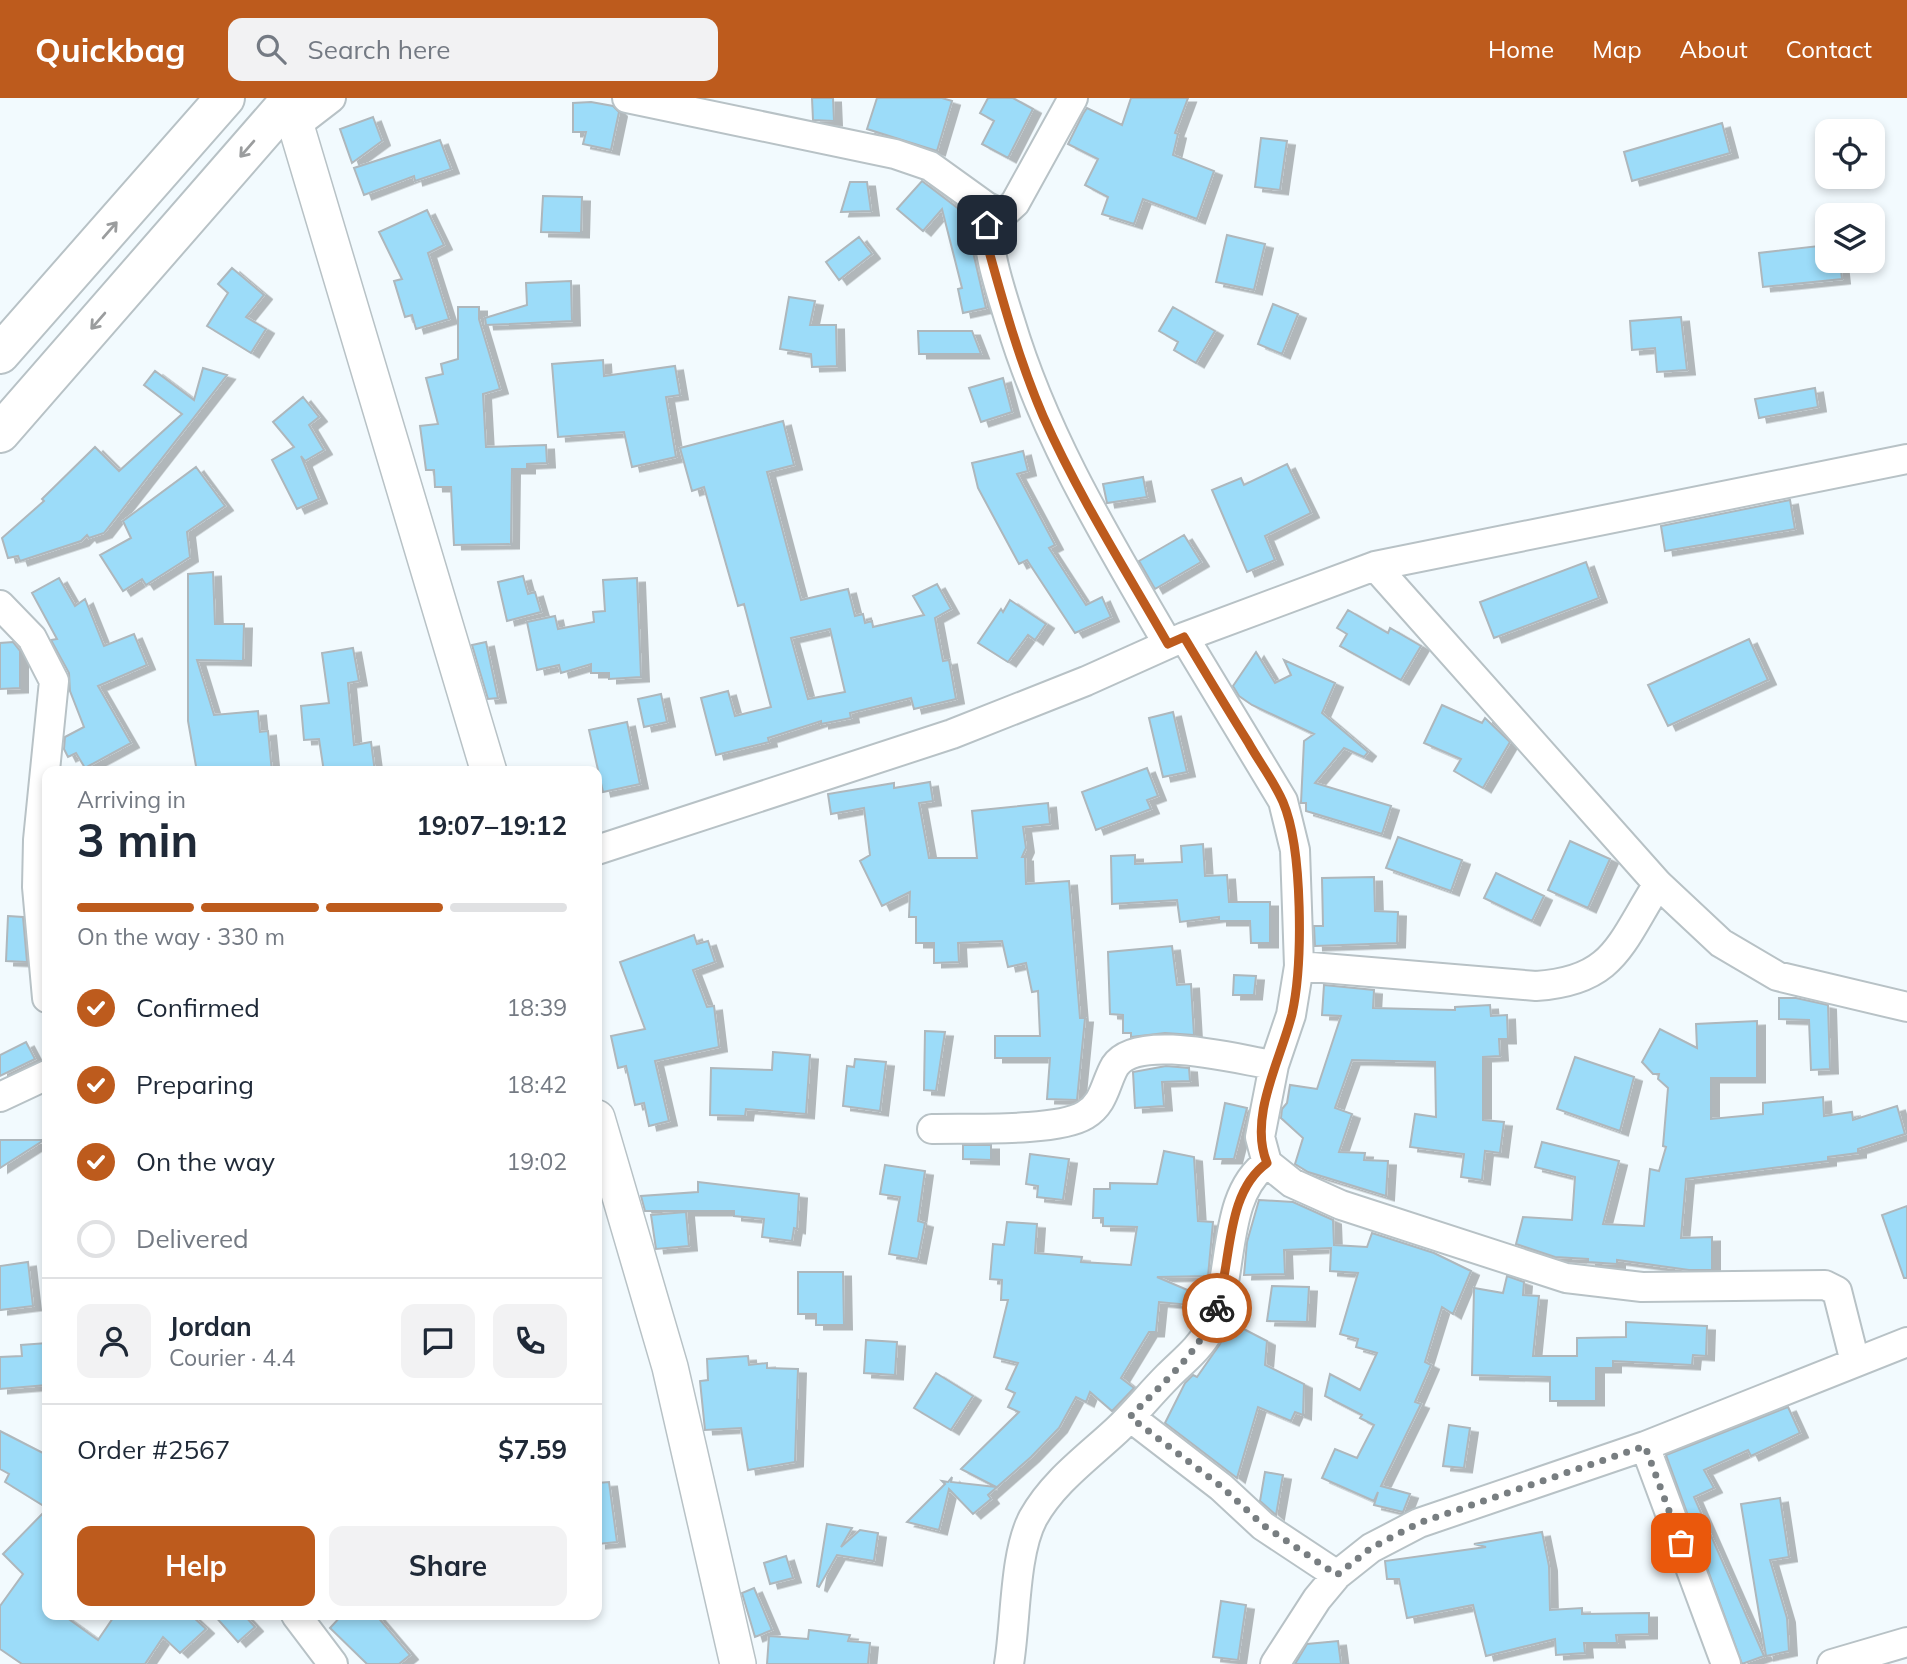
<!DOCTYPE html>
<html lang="en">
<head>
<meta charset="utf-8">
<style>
  :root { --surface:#fff; --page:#f2f2f3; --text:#1f2937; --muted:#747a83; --line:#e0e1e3; --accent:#bd5b1d }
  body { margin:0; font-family:Mulish,sans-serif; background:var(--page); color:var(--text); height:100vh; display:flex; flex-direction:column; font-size:26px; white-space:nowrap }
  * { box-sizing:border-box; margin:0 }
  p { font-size:23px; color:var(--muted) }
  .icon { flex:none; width:38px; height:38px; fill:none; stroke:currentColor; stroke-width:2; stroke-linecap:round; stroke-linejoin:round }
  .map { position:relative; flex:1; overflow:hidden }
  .side { position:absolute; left:42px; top:668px; width:560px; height:854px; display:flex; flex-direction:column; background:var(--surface); border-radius:14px; box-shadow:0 4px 10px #0003 }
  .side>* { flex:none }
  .buttons { position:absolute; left:1815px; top:21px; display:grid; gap:14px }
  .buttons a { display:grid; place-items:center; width:70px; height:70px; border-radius:14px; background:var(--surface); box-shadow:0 4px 10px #0003; font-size:35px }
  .pin { position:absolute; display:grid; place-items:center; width:60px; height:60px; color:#fff; margin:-30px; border-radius:14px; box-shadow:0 4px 10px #0006 }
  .courier { position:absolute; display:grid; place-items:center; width:70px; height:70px; margin:-35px; border:5px solid #bd5b1d; border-radius:50%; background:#fff; color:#222; box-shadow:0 2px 9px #0007 }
  .head em { font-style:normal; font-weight:700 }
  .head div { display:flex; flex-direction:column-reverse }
  .head { display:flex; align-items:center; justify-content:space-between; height:119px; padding:0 35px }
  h1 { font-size:46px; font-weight:700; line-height:52px }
  .bar { display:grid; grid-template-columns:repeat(4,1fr); gap:10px 7px; align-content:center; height:84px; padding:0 35px }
  .bar i { height:9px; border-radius:5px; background:var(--line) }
  .bar .on { background:var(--accent) }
  .bar p { grid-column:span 4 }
  .line { display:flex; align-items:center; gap:18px; padding:0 35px; border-top:2px solid var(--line) }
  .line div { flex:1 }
  .round { display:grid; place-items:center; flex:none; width:74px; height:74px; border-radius:14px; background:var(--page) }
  ol { padding:0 35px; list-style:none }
  li { display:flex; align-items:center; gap:21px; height:77px }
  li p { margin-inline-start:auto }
  li .icon { padding:7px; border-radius:50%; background:var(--accent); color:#fff; stroke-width:4 }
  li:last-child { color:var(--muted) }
  li i { width:38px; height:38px; border:4px solid var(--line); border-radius:50% }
  .primary-button { display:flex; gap:14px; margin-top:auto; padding:14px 35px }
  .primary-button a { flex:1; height:80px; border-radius:14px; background:var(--accent); color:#fff; font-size:28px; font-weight:700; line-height:80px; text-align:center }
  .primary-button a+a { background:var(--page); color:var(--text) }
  header { display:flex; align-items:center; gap:42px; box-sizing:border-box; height:98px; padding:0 35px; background:var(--accent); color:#fff }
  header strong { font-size:33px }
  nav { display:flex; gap:38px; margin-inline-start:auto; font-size:24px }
  .search { width:490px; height:63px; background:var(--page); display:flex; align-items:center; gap:18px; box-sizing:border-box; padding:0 24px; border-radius:14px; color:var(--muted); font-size:26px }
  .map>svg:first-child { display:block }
</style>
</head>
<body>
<header>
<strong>Quickbag</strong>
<div class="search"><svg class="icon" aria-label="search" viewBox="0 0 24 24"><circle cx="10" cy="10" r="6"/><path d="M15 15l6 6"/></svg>Search here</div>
<nav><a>Home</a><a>Map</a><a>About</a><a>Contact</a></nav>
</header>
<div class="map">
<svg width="1907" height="1566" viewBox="0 0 1907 1566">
  <defs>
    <filter id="shadow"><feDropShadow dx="8" dy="4.5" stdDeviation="0" flood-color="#0004"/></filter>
  </defs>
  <rect width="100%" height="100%" fill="#f2fafe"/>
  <path fill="#9cdcf9" stroke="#aeb7bc" stroke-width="2" fill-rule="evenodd" filter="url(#shadow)" d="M812,0H833L834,23L813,22Z
    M877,0H942L952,3L937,53L867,31Z
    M988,0H1013L1033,11L1008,60L982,46L994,23L980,15Z
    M1131,0H1188L1175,35L1178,36L1173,57L1214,73L1197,121L1143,101L1134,126L1102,116L1108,99L1085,87L1098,61L1068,46L1083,16L1087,10L1122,27Z
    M591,4L613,8L619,14L611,52L583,46L586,34H573V5Z
    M373,19L382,43L352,65L340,31Z
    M1722,25L1730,55L1632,83L1624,54Z
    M1261,40L1287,43L1280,92L1255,89Z
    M440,42L451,71L415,83L414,78L364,97L354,70Z
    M922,83L964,115L986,210L963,215L958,191L962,190L942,111L923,133L897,111Z
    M850,84H867L871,113L841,114Z
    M543,98L582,99L581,135L541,134Z
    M427,112L444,147L428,155L449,221L416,231L412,217L405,219L394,183L402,181L379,134Z
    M1227,137L1265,146L1254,192L1216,184Z
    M859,139L872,156L839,182L826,164Z
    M1827,147V163H1840L1842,181L1763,189L1759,155Z
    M232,170L264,197L246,219L266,231L251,255L207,228L228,195L218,186Z
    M571,183L572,223L486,227L485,220L527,207L526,185Z
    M789,199L815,203L810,227H836L837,268L812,269L811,256L780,251Z
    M1273,206L1298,216L1282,256L1258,246Z
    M458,209H479V221L500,291L483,296L486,349L546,347L547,365L527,366V371H512L511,446L454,447L451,389H435L434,372H426L420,328L438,326L426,280L443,276L441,266L458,261Z
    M1173,209L1215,233L1196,265L1174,252L1178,244L1159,233Z
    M1681,219L1687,272L1657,274L1655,250L1632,252L1630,223Z
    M918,233H972L981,256H919Z
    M603,262L604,278L675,268L680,297L666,299L676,359L632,369L624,334L558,339L552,266Z
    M203,270L227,277L104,435L89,440L87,437L81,443L20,463L18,458L8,460L2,440L44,403L42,401L95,349L119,373L182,316L144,287L155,273L194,302Z
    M1003,280L1012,314L981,324L969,290Z
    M1815,290L1818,309L1759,320L1755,301Z
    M303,299L319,319L309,327L324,352L305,363L301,358L319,401L297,411L272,362L294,349L273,324Z
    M783,323L794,367L767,374L801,502L848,491L855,518L863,516L865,525L872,523L873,529L924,517L913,498L937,486L951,511L935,520L943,563L949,562L956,601L914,611L911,600L850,615L851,620L821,626V623L768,640L769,644L716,657L701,600L728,593L735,618L771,609L744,506L738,508L704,389L692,393L680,350ZM830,531L845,594L808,601L791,540Z
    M1023,353L1028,373L1017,376L1055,447L1049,450L1086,507L1102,499L1111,519L1075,535L1027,462L1019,466L978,390L972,365Z
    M1287,366L1311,415L1265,438L1275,462L1247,474L1212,392L1241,380L1244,387Z
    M196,369L225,408L187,434L190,459L146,487L142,481L123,493L100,457L131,440L123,423Z
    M1143,379L1147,399L1107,405L1103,386Z
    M1790,402L1795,431L1665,453L1661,428Z
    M1184,437L1201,464L1155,491L1139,463Z
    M1586,464L1599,500L1494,540L1480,504Z
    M213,474L215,526H244L243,563L197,562L214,617L258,613L260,634L268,633L272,674H197L188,623V476Z
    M523,478L528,496L535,494L541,514L507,523L498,484Z
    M59,480L75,508L85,501L104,548L134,536L147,567L98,588L131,645L85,670L76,655L68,659L64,651L65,639L84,629L70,593L69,575L51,542L57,541L32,495Z
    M637,480L641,579L609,581V575H591V566L561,575L559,567L537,572L527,524L555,518L558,531L594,524L593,514L605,513L603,482Z
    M1010,502L1046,526L1035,542L1028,537L1008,564L978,545L1001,511L1003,514Z
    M1348,512L1388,535L1390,530L1421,548L1401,582L1340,548L1347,536L1337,530Z
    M1749,541L1768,582L1668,628L1648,587Z
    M13,544L20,553V590L0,591V545Z
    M486,544L498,600L488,601L472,547Z
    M353,550L359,583L348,585L354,647L371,644L375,674H324L319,641L304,642L301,608L329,605L322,555Z
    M1256,554L1275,585L1291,577L1284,562L1335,585L1322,615L1368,654L1364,659L1344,650L1315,685L1391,708L1382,736L1306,713V705H1301L1304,643L1314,636L1252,607L1239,598L1233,588Z
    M661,596L667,624L644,629L638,601Z
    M1442,607L1482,625L1485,620L1510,644L1483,690L1454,673L1461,661L1424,645Z
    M1173,614L1187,674L1163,679L1149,620Z
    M627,624L640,686L603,694L589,632Z
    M1147,670L1158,698L1147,702L1151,711L1096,732L1082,694Z
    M930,684L933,703L919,705L929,760H977L972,713L1048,705L1050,726L1023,729L1026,750L1022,759H1025L1026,786L1069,783L1080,920H1085L1077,1002L1047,1001L1050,960H995V938H1040L1038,893L1032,894L1026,865L1008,869L1002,843L958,845L959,864L934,865V845H916V819H909L910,794L882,808L860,763L870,757L864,710L831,716L828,696L894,685V690Z
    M1398,739L1462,762L1451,793L1386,770Z
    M1570,743L1610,761L1588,810L1548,792Z
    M1203,746L1205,778L1227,777L1229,804H1270V845H1251L1250,823H1219V819L1180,824L1177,802L1112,806L1111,758L1135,757V766L1182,764L1181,748Z
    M1496,775L1544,798L1532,823L1484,800Z
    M1374,779L1375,813L1398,814L1397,845L1315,848L1314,828H1323L1322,780Z
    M8,818L23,819L27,864L6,863Z
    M694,837L697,846L708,843L715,864L693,872L707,909L714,908L719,949L655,963L669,1023L649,1028L644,1005L635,1007L626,968L618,970L611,938L645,931L620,864Z
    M1172,848L1177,887L1191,886L1194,937L1165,935L1131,939V935H1123V917L1110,916L1108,854Z
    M1234,877L1256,878L1254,897H1233Z
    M1324,887L1374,892L1373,910L1455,912V909L1490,907L1491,918L1507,917L1508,941H1499L1500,958L1483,959V1022L1504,1024L1500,1055L1485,1053L1482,1082L1461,1079L1464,1056L1410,1049L1415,1016L1436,1019L1435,964L1352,962L1335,1010L1352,1016L1339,1054L1365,1055L1364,1062L1388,1063L1386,1098L1308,1074L1295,1066L1303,1040L1281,1020L1282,1011L1287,1005L1290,987L1317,991L1341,918L1322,917Z
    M1779,900H1796L1828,907L1830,971L1811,972L1809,922L1779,921Z
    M1757,923V980H1711V1021L1763,1016V1005L1823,999L1824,1018L1852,1014L1853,1022L1897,1008L1905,1036L1858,1051V1055L1828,1059V1063L1686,1081L1681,1140L1712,1139V1172H1689L1617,1162V1166L1588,1164V1161L1555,1159L1516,1146L1523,1119L1572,1122L1575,1079L1535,1069L1542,1044L1619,1063L1603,1126L1644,1128L1650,1071L1659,1073L1666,1049L1663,1048L1668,990L1658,981L1659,976H1653L1642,964L1660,931L1697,950L1696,926Z
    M925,933L945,934L936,993L924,992Z
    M26,944L35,961L0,978V957Z
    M773,954L810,957L806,1016L746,1011L745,1018L710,1017L711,970L772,972Z
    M1575,959L1634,979L1620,1033L1557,1011Z
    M855,961L886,964L880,1013L843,1008L847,968L854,969Z
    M1166,968L1189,970L1190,983L1162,984L1164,1008L1135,1010L1133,974Z
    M1225,1005L1247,1010L1234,1061H1214Z
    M0,1042H44L0,1070Z
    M963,1047H991V1062L963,1061Z
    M1164,1053L1194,1059L1198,1123L1213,1124L1208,1178L1157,1179L1204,1199L1201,1208L1159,1204L1156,1234H1149L1121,1280L1134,1290L1112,1313L1090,1294L1086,1304L1076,1299L1059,1330L1031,1359L988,1397L991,1401L973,1416L949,1391L939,1432L907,1424L945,1386L942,1383L948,1384L952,1379L951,1384L996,1389L961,1371L1019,1314L1008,1309L1015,1295L1006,1291L1018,1265L994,1259L1008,1202H1001L1002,1182L990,1181L993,1146L1004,1147L1007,1124L1037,1126L1035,1155L1082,1159L1081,1164L1131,1167L1137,1129L1103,1128V1120H1093L1094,1091H1110V1085L1157,1086Z
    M1030,1056L1069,1061L1063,1102L1037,1099L1038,1088L1026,1086Z
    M885,1067L925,1073L918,1123L925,1125L918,1161L889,1156L900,1099L880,1096Z
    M698,1084L799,1096L797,1131L794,1130L792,1143L762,1139L764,1121L734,1118V1113H645L641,1098L698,1094Z
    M1259,1102L1293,1104L1333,1122L1334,1147L1367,1149L1372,1135L1434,1155L1471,1173L1453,1216L1442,1209L1425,1264L1431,1267L1415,1304L1421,1306L1381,1388L1410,1396L1403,1414L1374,1407L1378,1394L1374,1403L1322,1380L1335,1351L1357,1360L1374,1327L1360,1320L1362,1317L1325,1298L1330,1276L1360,1292L1377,1255L1356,1249L1358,1241L1340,1236L1358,1175L1330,1173L1331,1150L1284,1152L1285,1176L1244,1177L1247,1144Z
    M1907,1108V1180H1904L1882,1117Z
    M686,1114L689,1148L656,1151L651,1117Z
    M28,1164L33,1208L0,1212V1168Z
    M798,1174H843L844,1227H816V1216H798Z
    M1507,1178L1524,1184L1523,1197L1539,1198L1533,1258H1577V1240L1626,1239V1224L1707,1228L1706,1258L1693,1257L1692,1267L1613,1263V1270H1596V1303H1550V1279L1472,1277L1474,1190L1503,1195Z
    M1272,1188L1309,1189L1307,1224L1267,1223Z
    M1230,1224L1267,1243L1265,1267L1304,1286L1303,1317L1295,1314L1291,1323L1258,1309L1237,1380L1165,1325L1185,1285L1193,1277L1197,1279L1220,1246Z
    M866,1242L897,1244L895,1277L864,1275Z
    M47,1245V1287L0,1291V1259L22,1258L21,1247Z
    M748,1258L749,1267L767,1265V1270L798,1271L795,1364L748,1372L741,1330L705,1332L700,1283L708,1282L707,1261Z
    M936,1275L973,1298L951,1332L914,1310Z
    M1788,1309L1800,1335L1751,1358L1748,1352L1704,1372L1714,1390L1694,1399L1764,1558L1742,1566L1666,1357Z
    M1449,1327L1470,1330L1464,1370L1443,1368Z
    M0,1333L47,1357V1410L5,1384L9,1376L0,1371Z
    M1265,1374L1283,1377L1276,1417L1260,1403Z
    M609,1384L617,1444L598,1446L597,1385Z
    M1780,1400L1789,1459L1770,1462L1787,1520L1789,1553L1766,1558L1741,1406Z
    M47,1411V1517H63L98,1542L115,1517H191L206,1531L180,1555L163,1539L145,1566H22L0,1551V1508L23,1476L3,1456Z
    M827,1426L852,1430L841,1449L860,1432L878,1435L874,1463L837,1457L819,1489L817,1488Z
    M1542,1434L1549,1468L1550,1512L1582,1510V1516L1649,1515V1536L1616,1537L1617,1545H1584L1585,1555L1556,1557L1555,1541L1486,1558L1473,1507L1407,1520L1399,1481H1387L1385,1463L1486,1449L1474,1446Z
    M786,1458L793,1480L770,1486L764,1465Z
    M754,1490L772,1532L755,1539L742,1495Z
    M1221,1503L1246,1507L1238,1562L1213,1559Z
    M214,1517H244L255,1529L238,1544Z
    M342,1517H376L410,1557L399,1566H367L330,1530Z
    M809,1532L850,1537L848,1543L870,1545L868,1566H767L769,1538L808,1541Z
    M1338,1543L1341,1566H1295L1307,1546Z"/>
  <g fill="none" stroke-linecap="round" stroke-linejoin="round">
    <g stroke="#b8c2c6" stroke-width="32">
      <path id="minor" d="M627,0L895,56L930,68L987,109L1003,116L1015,105L1073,0
        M296,27L331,0
        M987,109C987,152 997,182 1010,223C1045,340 1107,441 1168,546
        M1375,468L1658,786L1721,845L1777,878L1907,909
        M0,507L32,540L54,583L38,742L37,789L47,900
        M1184,539L1283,703L1295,752L1299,868L1291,917L1274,967L1260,1039L1267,1065L1292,1085L1341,1107L1566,1180L1642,1189L1825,1187L1837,1193L1855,1264
        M597,752L952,636L1086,583L1184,539L1375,468L1907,361
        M1299,868L1536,888C1615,883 1620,845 1658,786
        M0,999L47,977
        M932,1031C968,1030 1057,1034 1085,1017C1105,1005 1105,985 1115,968C1137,934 1239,962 1274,967
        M1130,1319L1221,1389L1263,1428L1337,1477
        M1645,1348L1726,1566
        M296,1517L333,1566
        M1009,1566C1016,1524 1014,1456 1033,1420C1053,1384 1087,1360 1117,1332C1135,1315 1150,1296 1168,1278C1183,1263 1200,1250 1210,1231C1236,1179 1220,1099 1267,1065
        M1275,1566L1317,1501L1337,1477L1371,1450L1419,1425L1645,1348L1907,1244
        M1832,1566L1907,1544"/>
    </g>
    <g stroke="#b8c2c6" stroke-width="38">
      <path id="tertiary" d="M289,4L489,674
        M597,1020L670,1269L738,1566"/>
    </g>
    <g stroke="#b8c2c6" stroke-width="42">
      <path id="primary" d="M0,256L225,0
        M0,335L292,0"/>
    </g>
    <use href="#minor" stroke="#fff" stroke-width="28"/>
    <use href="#tertiary" stroke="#fff" stroke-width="35"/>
    <use href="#primary" stroke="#fff" stroke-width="38"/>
  </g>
  <defs><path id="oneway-shaft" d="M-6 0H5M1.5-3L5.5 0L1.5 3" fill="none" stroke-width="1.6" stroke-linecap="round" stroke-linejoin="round" transform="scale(1.75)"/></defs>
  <g stroke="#9b9d9e">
    <use href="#oneway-shaft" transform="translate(247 51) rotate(131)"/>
    <use href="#oneway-shaft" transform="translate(110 132) rotate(-49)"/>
    <use href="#oneway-shaft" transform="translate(98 223) rotate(131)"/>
  </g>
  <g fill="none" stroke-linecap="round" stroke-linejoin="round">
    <path stroke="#787e81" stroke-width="7" stroke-dasharray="0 12.6" d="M1217,1210C1200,1255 1162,1285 1130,1319L1222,1389L1263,1427L1337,1477L1371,1450L1419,1425L1645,1348L1681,1445"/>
    <path stroke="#bd5b1d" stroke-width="9" d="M987,127V146C1003,204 1019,262 1043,318C1078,397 1125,471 1168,546L1184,539C1205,574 1226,609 1248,644C1259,664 1274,683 1283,704C1303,751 1303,866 1292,916C1281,961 1248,1019 1267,1065C1225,1095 1232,1163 1217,1210"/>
  </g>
</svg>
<div class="buttons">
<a><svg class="icon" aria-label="locate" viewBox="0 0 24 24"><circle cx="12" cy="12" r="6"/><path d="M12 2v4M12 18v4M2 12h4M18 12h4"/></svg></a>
<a><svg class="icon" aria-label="layers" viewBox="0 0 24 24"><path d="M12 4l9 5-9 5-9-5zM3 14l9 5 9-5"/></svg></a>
</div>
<div class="pin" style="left:1681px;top:1445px;background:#ea580c"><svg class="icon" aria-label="bag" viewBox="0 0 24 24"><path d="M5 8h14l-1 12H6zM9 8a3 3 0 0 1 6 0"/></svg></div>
<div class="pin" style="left:987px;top:127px;background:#1f2937"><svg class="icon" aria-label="home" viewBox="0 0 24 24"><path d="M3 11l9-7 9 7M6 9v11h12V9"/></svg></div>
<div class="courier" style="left:1217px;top:1210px"><svg class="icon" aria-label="bike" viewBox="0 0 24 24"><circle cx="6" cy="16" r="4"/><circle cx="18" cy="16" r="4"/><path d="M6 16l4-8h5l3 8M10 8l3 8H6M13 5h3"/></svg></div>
<section class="side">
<div class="head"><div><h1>3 min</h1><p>Arriving in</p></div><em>19:07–19:12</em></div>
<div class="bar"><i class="on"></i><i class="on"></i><i class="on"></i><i></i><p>On the way · 330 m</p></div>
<ol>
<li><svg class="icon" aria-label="check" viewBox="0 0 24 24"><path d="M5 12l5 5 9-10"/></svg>Confirmed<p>18:39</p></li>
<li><svg class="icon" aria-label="check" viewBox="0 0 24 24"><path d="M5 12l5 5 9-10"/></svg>Preparing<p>18:42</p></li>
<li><svg class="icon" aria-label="check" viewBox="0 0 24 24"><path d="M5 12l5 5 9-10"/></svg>On the way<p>19:02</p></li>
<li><i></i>Delivered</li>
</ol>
<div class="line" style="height:126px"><a class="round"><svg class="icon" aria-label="person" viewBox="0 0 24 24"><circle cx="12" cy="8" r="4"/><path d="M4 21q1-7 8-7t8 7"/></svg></a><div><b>Jordan</b><p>Courier · 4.4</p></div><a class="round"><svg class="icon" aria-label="chat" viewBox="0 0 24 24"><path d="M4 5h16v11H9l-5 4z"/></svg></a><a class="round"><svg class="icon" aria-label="phone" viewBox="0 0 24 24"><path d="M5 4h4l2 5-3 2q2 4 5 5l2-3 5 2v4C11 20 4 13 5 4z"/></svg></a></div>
<div class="line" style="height:91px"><div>Order #2567</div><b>$7.59</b></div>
<div class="primary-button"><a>Help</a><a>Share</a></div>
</section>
</div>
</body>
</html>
